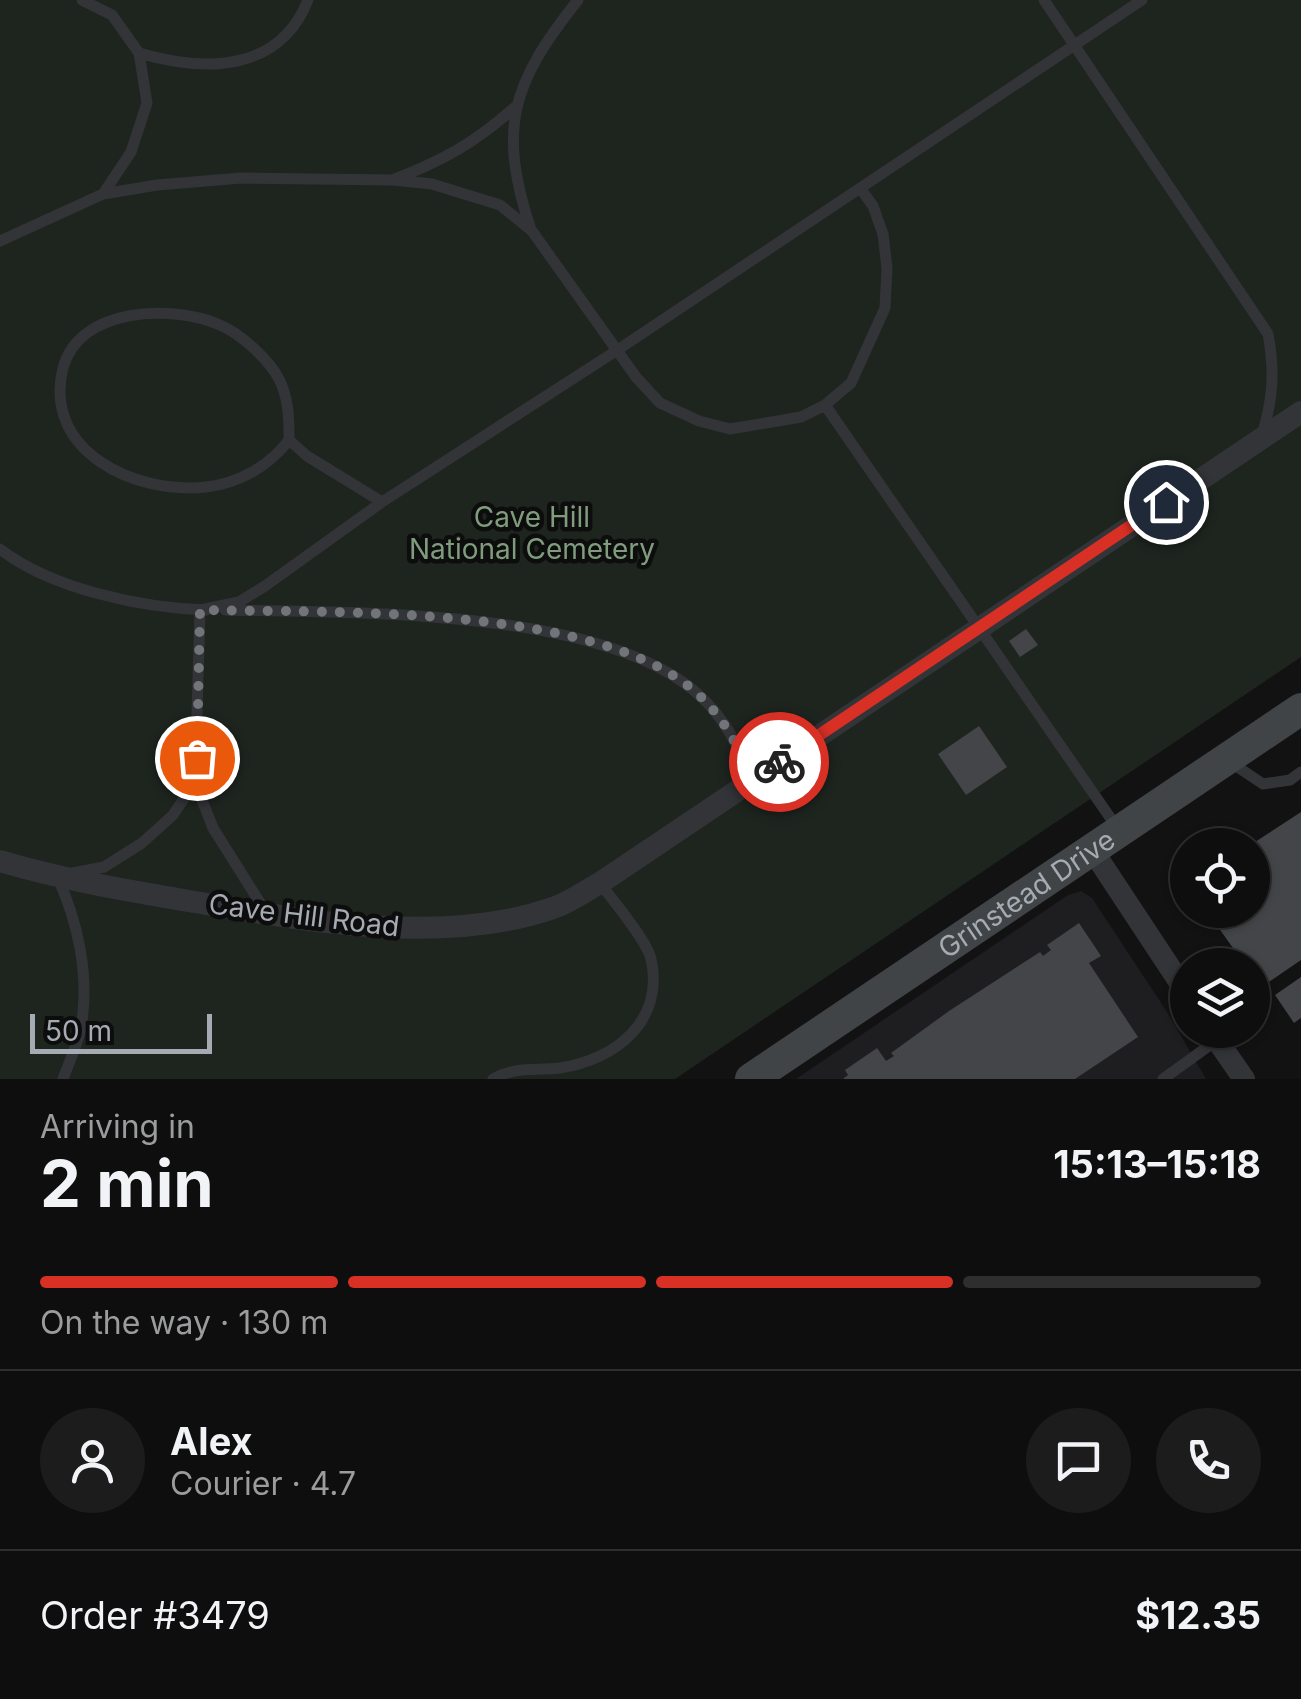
<!DOCTYPE html>
<html lang="en">
<head>
<meta charset="utf-8">
<style>
  :root { --surface:#0e0e0e; --page:#1c1c1c; --text:#f1f3f6; --muted:#9b9c9e; --line:#2e2e2e; --accent:#d93025 }
  body { margin:0; font-family:Inter,sans-serif; background:var(--page); color:var(--text); height:100vh; display:flex; flex-direction:column; font-size:38px; white-space:nowrap }
  * { box-sizing:border-box; margin:0 }
  p { font-size:32px; color:var(--muted) }
  .icon { flex:none; width:55px; height:55px; fill:none; stroke:currentColor; stroke-width:2; stroke-linecap:round; stroke-linejoin:round }
  .map { position:relative; height:1079px; overflow:hidden }
  .details { display:flex; flex-direction:column; background:var(--surface); flex:1 }
  .details>* { flex:none }
  .buttons { position:absolute; left:1170px; top:828px; display:grid; gap:20px }
  .buttons a { display:grid; place-items:center; width:100px; height:100px; border-radius:50%; background:var(--surface); box-shadow:0 2px 8px #0004,0 0 0 2px var(--line); font-size:50px }
  .scale { position:absolute; left:30px; bottom:25px; width:182px; box-sizing:border-box; padding-left:10px; border:5px solid #a4abb2; border-top:0; font-size:28px; line-height:35px; white-space:nowrap; color:#a4abb2; -webkit-text-stroke:8px #0d0d0e; paint-order:stroke }
  .pin { position:absolute; display:grid; place-items:center; width:85px; height:85px; color:#fff; margin:-42px; border:5px solid #fff; border-radius:50%; box-shadow:0 2px 10px #0007 }
  .courier { position:absolute; display:grid; place-items:center; width:100px; height:100px; margin:-50px; border:8px solid #d93025; border-radius:50%; background:#fff; color:#222; box-shadow:0 2px 12px #0007 }
  .overview em { font-style:normal; font-weight:700 }
  .overview div { display:flex; flex-direction:column-reverse }
  .overview { display:flex; align-items:center; justify-content:space-between; height:170px; padding:0 40px }
  h1 { font-size:65px; font-weight:700; line-height:75px }
  .bar { display:grid; grid-template-columns:repeat(4,1fr); gap:15px 10px; align-content:center; height:120px; padding:0 40px }
  .bar i { height:12px; border-radius:8px; background:var(--line) }
  .bar .on { background:var(--accent) }
  .bar p { grid-column:span 4 }
  .line { display:flex; align-items:center; gap:25px; padding:0 40px; border-top:2px solid var(--line) }
  .line div { flex:1 }
  .round { display:grid; place-items:center; flex:none; width:105px; height:105px; border-radius:52px; background:var(--page) }
  .map>svg:first-child { display:block }
</style>
</head>
<body>
<div class="map">
<svg width="1301" height="1079" viewBox="0 0 1301 1079">
  <rect width="100%" height="100%" fill="#121213"/>
  <path fill="#1e1e20" d="M1081,891L1092,898L1169,1015L1206,1079H796L1068,895Z"/>
  <path fill="#1e251f" d="M0,0H1301V657L675,1079H0Z"/>
  <path fill="#434548" d="M1026,629L1038,645L1020,657L1009,641Z
    M979,726L1007,767L966,795L938,754Z
    M1301,812V960L1260,988L1252,976V965H1245L1206,910H1252V844Z
    M1079,923L1101,956L1089,963L1138,1037L1075,1079H843L848,1075L845,1070L877,1048L886,1061L894,1056L891,1053L949,1011L1040,952L1043,956L1051,950L1047,945Z
    M1301,977V1018L1294,1023L1275,995Z"/>
  <g fill="none" stroke-linecap="round" stroke-linejoin="round">
    <path stroke="#333438" stroke-width="11" d="M82,0L112,15L139,53L147,103L131,152L103,194
      M1044,0L1268,334C1275,371 1273,399 1262,435
      M139,53C204,72 279,73 308,0
      M395,179C444,160 476,142 515,107
      M531,230C497,127 512,83 578,0
      M0,241L103,194L157,185L241,178L393,180L432,184L500,205L532,231L636,377L660,403L699,421L730,429L801,417L825,405L851,383L885,308L887,268L883,234L873,206L860,188
      M825,405L1118,829
      M289,440C269,466 240,483 206,487C135,495 42,451 63,368C79,307 172,304 220,325C241,334 270,360 280,381C289,401 289,419 289,440L307,456L382,502
      M0,549C52,589 142,608 207,610
      M225,610C351,613 605,607 700,696C726,719 739,749 753,780
      M1230,762L1263,784L1290,780L1301,772
      M195,782L213,828L267,914
      M63,1079C69,1062 78,1044 81,1027C90,976 78,922 57,876L104,867L142,843L173,815L195,782L200,610L239,602L265,586L382,502L619,349L1142,0
      M493,1079C516,1066 535,1071 560,1068C615,1060 665,1021 651,959C648,942 612,899 600,883
      M1163,1079L1217,1040"/>
    <path stroke="#333438" stroke-width="22" d="M1093,851L1188,995
      M0,861C64,880 130,891 195,902C307,921 443,946 553,908C569,903 585,891 600,883L1301,412
      M1210,1030L1244,1079"/>
    <path stroke="#414447" stroke-width="32" id="s1" d="M751,1079L1301,709"/>
  </g>
  <g fill="none" stroke-linecap="round" stroke-linejoin="round">
    <path stroke="#71757a" stroke-width="10" stroke-dasharray="0 18" d="M197,758L200,610C329,613 605,603 701,697C726,721 739,749 753,780L779,762"/>
    <path stroke="#d93025" stroke-width="12" d="M779,762L1166,502"/>
  </g>
  <g text-anchor="middle" dominant-baseline="central" stroke-width="9" stroke-linejoin="round" paint-order="stroke">
    <g font-size="28" fill="#7f9c7d" stroke="#0d0d0e">
      <text x="532" y="517">Cave Hill<tspan x="532" dy="32">National Cemetery</tspan></text>
    </g>
    <g font-size="28" fill="#a4abb2" stroke="#0d0d0e">
      <text stroke="none"><textPath href="#s1" startOffset="332">Grinstead Drive</textPath></text>
      <text transform="translate(304 915) rotate(7)">Cave Hill Road</text>
    </g>
  </g>
</svg>
<div class="buttons">
<a><svg class="icon" aria-label="locate" viewBox="0 0 24 24"><circle cx="12" cy="12" r="6"/><path d="M12 2v4M12 18v4M2 12h4M18 12h4"/></svg></a>
<a><svg class="icon" aria-label="layers" viewBox="0 0 24 24"><path d="M12 4l9 5-9 5-9-5zM3 14l9 5 9-5"/></svg></a>
</div>
<div class="scale">50 m</div>
<div class="pin" style="left:197px;top:758px;background:#ea580c"><svg class="icon" aria-label="bag" viewBox="0 0 24 24"><path d="M5 8h14l-1 12H6zM9 8a3 3 0 0 1 6 0"/></svg></div>
<div class="pin" style="left:1166px;top:502px;background:#1f2937"><svg class="icon" aria-label="home" viewBox="0 0 24 24"><path d="M3 11l9-7 9 7M6 9v11h12V9"/></svg></div>
<div class="courier" style="left:779px;top:762px"><svg class="icon" aria-label="bike" viewBox="0 0 24 24"><circle cx="6" cy="16" r="4"/><circle cx="18" cy="16" r="4"/><path d="M6 16l4-8h5l3 8M10 8l3 8H6M13 5h3"/></svg></div>
</div>
<section class="details">
<div class="overview"><div><h1>2 min</h1><p>Arriving in</p></div><em>15:13–15:18</em></div>
<div class="bar"><i class="on"></i><i class="on"></i><i class="on"></i><i></i><p>On the way · 130 m</p></div>
<div class="line" style="height:180px"><a class="round"><svg class="icon" aria-label="person" viewBox="0 0 24 24"><circle cx="12" cy="8" r="4"/><path d="M4 21q1-7 8-7t8 7"/></svg></a><div><b>Alex</b><p>Courier · 4.7</p></div><a class="round"><svg class="icon" aria-label="chat" viewBox="0 0 24 24"><path d="M4 5h16v11H9l-5 4z"/></svg></a><a class="round"><svg class="icon" aria-label="phone" viewBox="0 0 24 24"><path d="M5 4h4l2 5-3 2q2 4 5 5l2-3 5 2v4C11 20 4 13 5 4z"/></svg></a></div>
<div class="line" style="height:130px"><div>Order #3479</div><b>$12.35</b></div>
</section>
</body>
</html>
